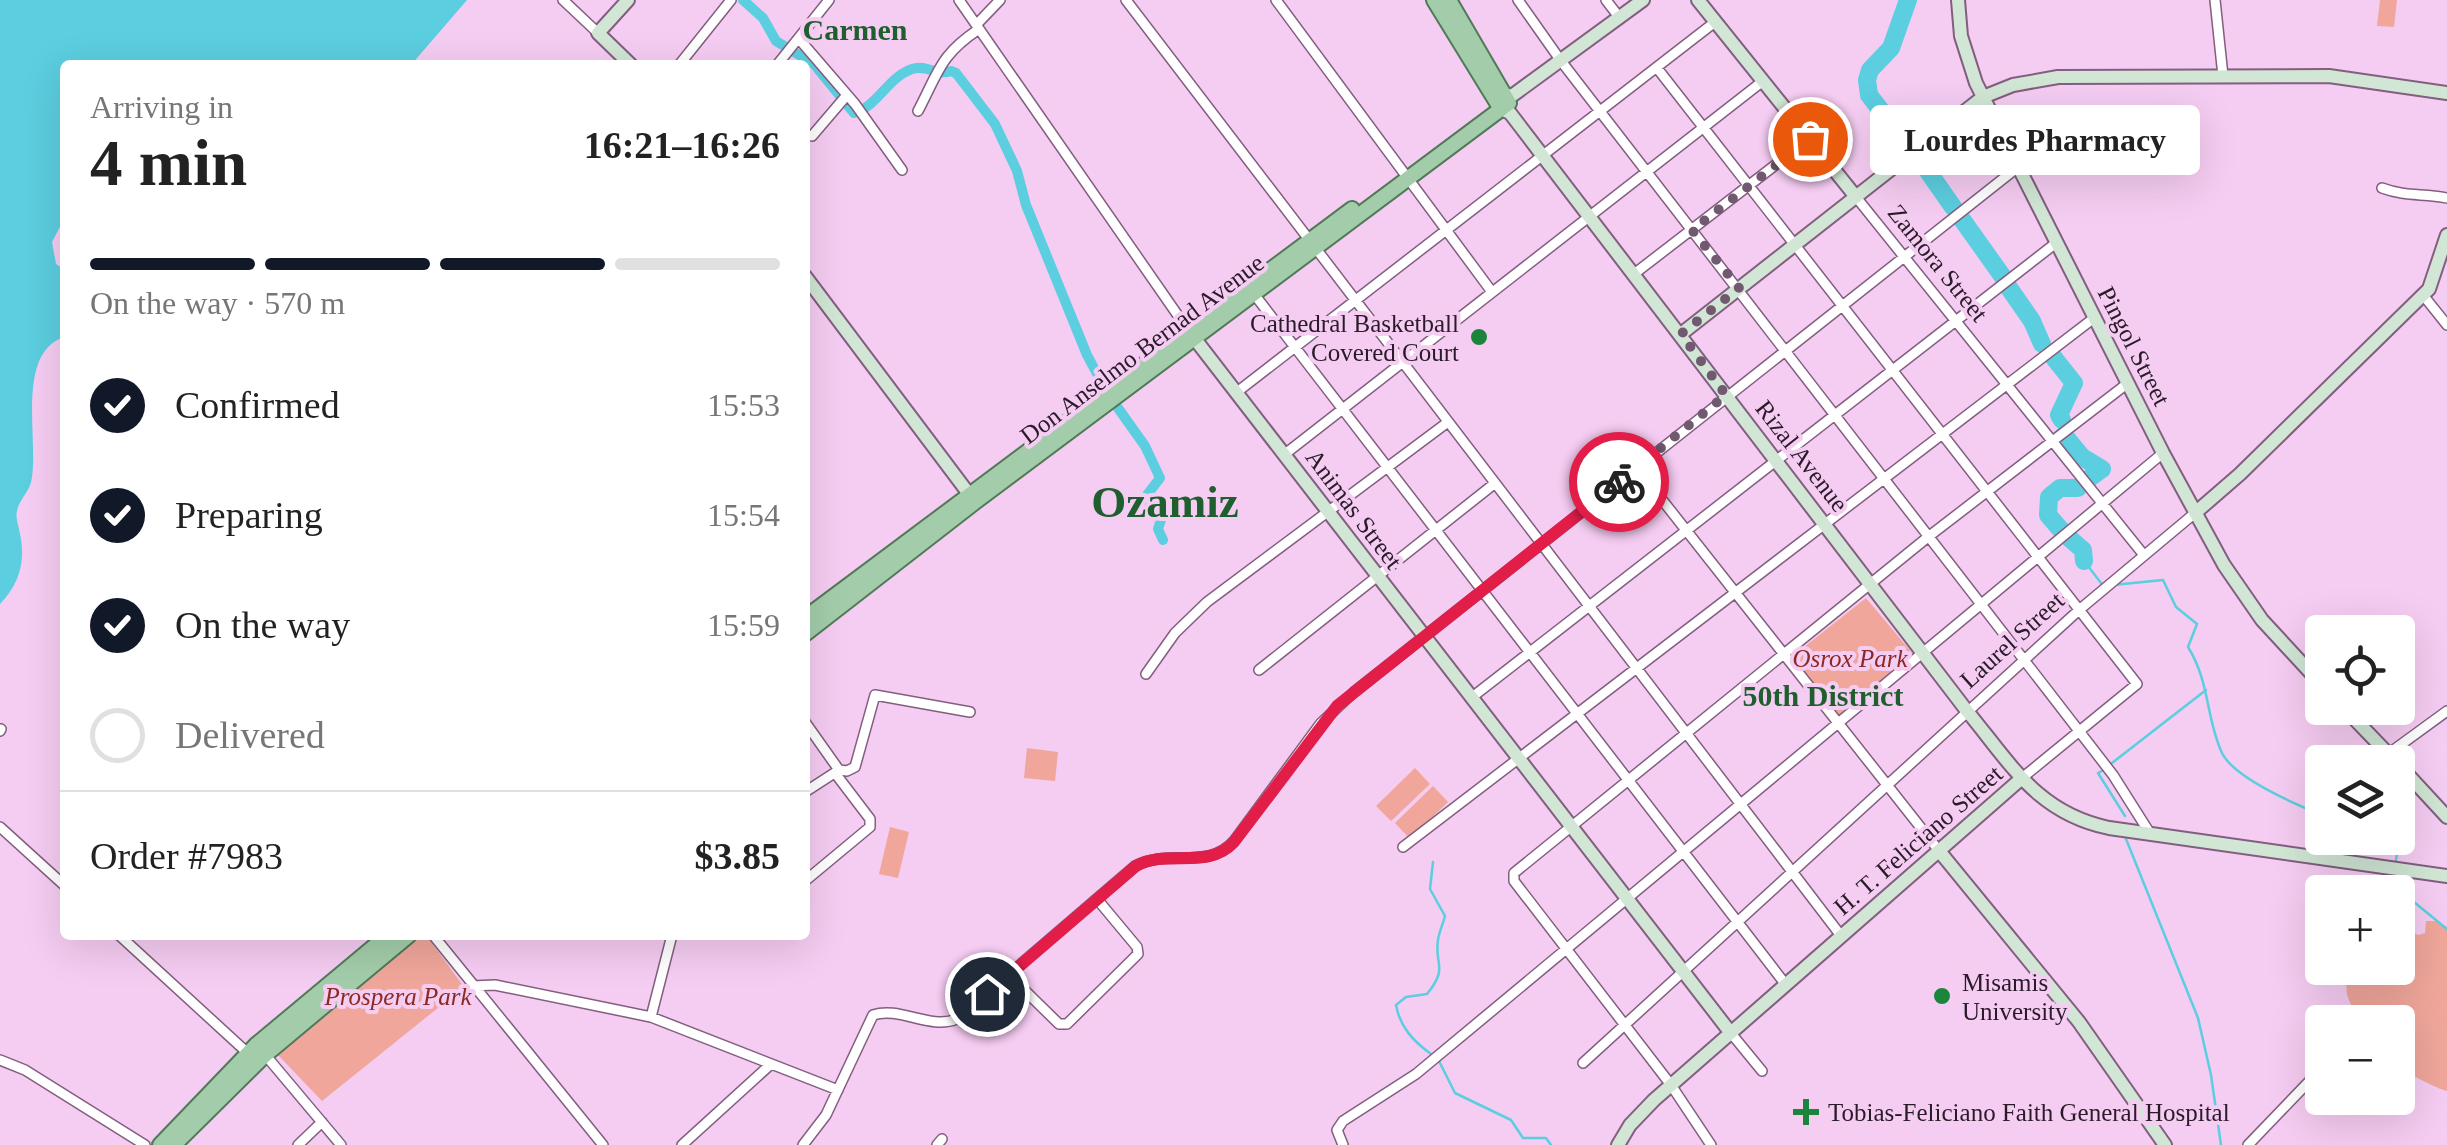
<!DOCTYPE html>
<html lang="en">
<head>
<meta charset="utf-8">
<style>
  :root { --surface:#fff; --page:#f6f6f6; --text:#222; --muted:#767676; --line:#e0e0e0; --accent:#111827 }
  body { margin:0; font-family:Georgia,serif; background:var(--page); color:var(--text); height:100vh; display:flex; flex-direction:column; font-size:38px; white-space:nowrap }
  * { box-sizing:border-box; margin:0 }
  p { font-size:32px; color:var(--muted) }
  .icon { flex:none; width:55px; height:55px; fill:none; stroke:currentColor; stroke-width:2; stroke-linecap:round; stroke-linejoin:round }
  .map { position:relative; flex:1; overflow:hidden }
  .side { position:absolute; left:60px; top:60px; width:750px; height:880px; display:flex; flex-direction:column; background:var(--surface); border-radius:10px; box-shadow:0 10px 40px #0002 }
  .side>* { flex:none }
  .controls { position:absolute; left:2305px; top:615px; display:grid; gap:20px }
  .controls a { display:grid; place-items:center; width:110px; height:110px; border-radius:10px; background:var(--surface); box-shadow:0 10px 40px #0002; font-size:50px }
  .pin { position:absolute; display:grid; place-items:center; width:85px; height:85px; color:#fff; margin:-42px; border:5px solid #fff; border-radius:50%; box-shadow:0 2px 10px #0007 }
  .courier { position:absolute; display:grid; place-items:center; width:100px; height:100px; margin:-50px; border:8px solid #e11d48; border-radius:50%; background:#fff; color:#222; box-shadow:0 2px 12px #0007 }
  .bubble { position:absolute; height:70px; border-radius:10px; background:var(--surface); box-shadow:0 10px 40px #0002; font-size:32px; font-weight:800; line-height:70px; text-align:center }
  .overview em { font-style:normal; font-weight:800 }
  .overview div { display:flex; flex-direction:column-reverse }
  .overview { display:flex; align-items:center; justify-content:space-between; height:170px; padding:0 30px }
  h1 { font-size:65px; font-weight:800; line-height:75px }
  .bar { display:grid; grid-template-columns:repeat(4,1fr); gap:15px 10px; align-content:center; height:120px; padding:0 30px }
  .bar i { height:12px; border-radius:8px; background:var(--line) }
  .bar .selected { background:var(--accent) }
  .bar p { grid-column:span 4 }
  .line { display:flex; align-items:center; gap:25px; padding:0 30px; border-top:2px solid var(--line) }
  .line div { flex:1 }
  ol { padding:0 30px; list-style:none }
  li { display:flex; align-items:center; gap:30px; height:110px }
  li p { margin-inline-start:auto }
  li .icon { padding:10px; border-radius:50%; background:var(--accent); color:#fff; stroke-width:4 }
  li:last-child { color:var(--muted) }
  li i { width:55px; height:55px; border:5px solid var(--line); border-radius:50% }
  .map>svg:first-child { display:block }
</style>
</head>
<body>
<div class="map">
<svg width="2447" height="1145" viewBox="0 0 2447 1145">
  <rect width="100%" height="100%" fill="#f5ccf2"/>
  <path fill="#f0a69b" d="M2380,0H2397L2394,27L2377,26Z
    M1866,598L1913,654L1838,716L1789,659Z
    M1027,748L1058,752L1055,781L1024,778Z
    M1415,768L1430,784L1391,821L1376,806Z
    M1433,786L1448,802L1410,839L1395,823Z
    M890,827L909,832L898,878L879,874Z
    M2426,921H2437L2447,927V1091C2435,1088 2407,1073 2398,1066V1022H2327L2325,1019L2331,1011L2343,1018L2355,1015L2347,995L2346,980L2326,968H2398V923L2418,935L2425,933Z
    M419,935H426L464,987L322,1101L277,1054Z"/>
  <path fill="#5bcedf" d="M0,0H467L411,65H65V217L52,242L56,264L65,270V337C16,351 38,437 32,477C31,491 19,499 17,511C15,519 19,526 20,534C26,562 19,584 0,604Z"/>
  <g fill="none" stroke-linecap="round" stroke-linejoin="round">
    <path stroke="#5bcedf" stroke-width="2.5" d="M2084,561L2101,583
      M2113,585L2163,580L2176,607L2197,624L2188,647C2210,682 2206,719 2222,753C2234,778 2297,805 2322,815
      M2112,763L2206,690
      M2102,771L2098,773L2125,816
      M2390,838L2398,847L2396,860
      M2126,839L2198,1018L2211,1075L2221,1145
      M2393,879L2392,884L2447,929
      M1431,1054C1413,1041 1400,1027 1396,1005L1406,997L1427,994C1449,967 1434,965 1438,940C1439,932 1443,924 1445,916L1430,889L1433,862
      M1438,1059L1455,1093L1511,1120L1523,1138H1546L1551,1145"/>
    <path stroke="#5bcedf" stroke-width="10" d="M743,0L763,18L776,41L814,64L854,113C877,107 888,77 912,69C926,64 937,76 951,71L956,73L995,124L1017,171L1026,205L1087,355L1103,385
      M1118,408L1145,446L1160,478L1147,495L1146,501L1162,517L1158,529L1163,540"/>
    <path stroke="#5bcedf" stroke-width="18" d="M1908,0L1891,48L1870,70L1867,80L1869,95L1909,147
      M1918,157L1953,207
      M1961,218L2003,277
      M2007,285L2032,321L2042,344
      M2050,353L2074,383L2059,415L2062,420
      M2064,435L2082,457L2102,469L2087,480
      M2061,530L2048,515L2049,497L2060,488H2078
      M2068,537L2083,550L2084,561"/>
    <g stroke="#825e7f" stroke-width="12">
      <path id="street" d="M563,0L598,33
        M959,0L1188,330
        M1126,0L1842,937
        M1276,0L1492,292
        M1518,0L1561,61L2113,775L2151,835
        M1606,0L1619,17
        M2215,0L2223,76
        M977,24L1000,0
        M799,39L855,104L902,170
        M679,65L731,0
        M777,65L829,0
        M1657,68L2137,684L2022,778
        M918,111C939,71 940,55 979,29
        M812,136L847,95
        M2382,188C2406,197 2423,193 2447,198
        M1856,197L2143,554
        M1634,274L1809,139
        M1254,294L1786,985
        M2423,295L2447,325
        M1237,392L1715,22
        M1285,454L1763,81
        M1637,468L1940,852
        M1259,670L1494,484
        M1146,674L1175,633L1207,602L1448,422
        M1471,698L2056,243
        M805,722L839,770L805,792
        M0,731L1,729
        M2388,754L2447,711
        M839,770L847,771L855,767L875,695L970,712
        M0,827L65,886
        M1403,847L2094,318
        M805,881L870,827V819L835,773
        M119,935L252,1057
        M433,935L603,1145
        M1009,975L1059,1024H1067L1138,954L1137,947L1097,899
        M472,986L495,985L651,1017L838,1090
        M651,1017L672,935
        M1730,1032L1762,1071
        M262,1051L341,1145
        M0,1060L25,1070L145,1145
        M1583,1063L2079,610L2195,513
        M298,1145L322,1122
        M682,1145L770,1065
        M803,1145L826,1115L873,1015C900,1006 929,1030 957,1019L1135,866C1168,848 1208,871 1234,841L1321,723L1354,692L2018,167
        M937,1145L942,1139
        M1343,1145L1337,1130L1343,1121L1416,1074L2163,453
        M1711,1145L1671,1085L1514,881V873L1928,537L2128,383
        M2248,1145L2322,1068"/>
    </g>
    <g stroke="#825e7f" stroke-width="16">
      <path id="secondary" d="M628,0L598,33L631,65
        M1698,0L1856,197
        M1958,0L1961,36L1976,83L2163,453L2224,565L2262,620L2322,685
        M1505,96L1513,95L1643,0
        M1501,109L1510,113L1967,711C2011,764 2037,813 2109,828L2447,876
        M805,276L975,502
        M1188,330L1730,1032
        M1681,334L1983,97L2013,85L2058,77L2329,76L2447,93
        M2195,513L2240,474L2429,289L2447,235
        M2344,708L2396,762
        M2398,764L2447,817
        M1940,852L2079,1022L2165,1145
        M1618,1145L1630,1125L1654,1100L2022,778"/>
    </g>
    <g stroke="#517958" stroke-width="18">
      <path id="primary" d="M1434,0L1501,109
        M805,618L1352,209
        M805,634L975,502L1509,103L1449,0
        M160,1145L256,1045L388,935
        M174,1145L265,1055L409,935"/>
    </g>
    <use href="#street" stroke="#fff" stroke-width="9"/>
    <use href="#secondary" stroke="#d1e6d5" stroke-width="12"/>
    <use href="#primary" stroke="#a3cdaa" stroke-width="14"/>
  </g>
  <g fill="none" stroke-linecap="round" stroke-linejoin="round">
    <path stroke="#71596f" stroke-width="10" stroke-dasharray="0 18" d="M1619,482L1726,395L1681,334L1739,288L1692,230L1810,139"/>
    <path stroke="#e11d48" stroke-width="12" d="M987,994L1136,866C1168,848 1207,871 1234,842L1337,706L1619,482"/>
  </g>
  <g fill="#1b853b" stroke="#f5ccf2" stroke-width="4">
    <circle cx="1479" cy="337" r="10"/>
    <circle cx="1942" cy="996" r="10"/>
    <path d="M1801 1097h10v10h10v10h-10v10h-10v-10h-10v-10h10z"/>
  </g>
  <g text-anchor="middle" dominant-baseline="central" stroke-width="8" stroke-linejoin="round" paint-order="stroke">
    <g font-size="25" fill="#2a1b29" stroke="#f5ccf2">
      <text transform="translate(1938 263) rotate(51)">Zamora Street</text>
      <text transform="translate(2134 346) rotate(63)">Pingol Street</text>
      <text transform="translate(1142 349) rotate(-37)">Don Anselmo Bernad Avenue</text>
      <text transform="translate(1802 456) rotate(52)">Rizal Avenue</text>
      <text transform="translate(1354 509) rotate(53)">Animas Street</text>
      <text transform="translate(2012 640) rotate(-42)">Laurel Street</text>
      <text transform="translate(1918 840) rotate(-41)">H. T. Feliciano Street</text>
    </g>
    <g font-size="25" fill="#2a1b29" stroke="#f5ccf2" text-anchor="start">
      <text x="1459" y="323" text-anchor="end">Cathedral Basketball<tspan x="1459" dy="29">Covered Court</tspan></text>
      <text x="1962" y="982">Misamis<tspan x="1962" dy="29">University</tspan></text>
      <text x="1828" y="1112">Tobias-Feliciano Faith General Hospital</text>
    </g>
    <g font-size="25" font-style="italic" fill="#8c2922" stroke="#f5ccf2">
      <text x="1850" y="658">Osrox Park</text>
      <text x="398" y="996">Prospera Park</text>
    </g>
    <g font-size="30" font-weight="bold" fill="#1f5e2e" stroke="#f5ccf2">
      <text x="855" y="29">Carmen</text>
      <text x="1823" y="695">50th District</text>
    </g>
    <g font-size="45" font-weight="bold" fill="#1f5e2e" stroke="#f5ccf2">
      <text x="1165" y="502">Ozamiz</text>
    </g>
  </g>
</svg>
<div class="controls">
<a><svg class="icon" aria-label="locate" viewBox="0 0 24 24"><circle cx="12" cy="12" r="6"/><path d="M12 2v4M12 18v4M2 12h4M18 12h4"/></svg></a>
<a><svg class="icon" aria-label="layers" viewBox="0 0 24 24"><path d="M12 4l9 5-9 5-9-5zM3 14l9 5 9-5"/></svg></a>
<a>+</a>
<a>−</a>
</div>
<div class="pin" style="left:1810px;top:139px;background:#ea580c"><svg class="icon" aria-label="bag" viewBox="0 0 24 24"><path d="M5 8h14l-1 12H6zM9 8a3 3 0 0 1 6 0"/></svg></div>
<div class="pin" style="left:987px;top:994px;background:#1f2937"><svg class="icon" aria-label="home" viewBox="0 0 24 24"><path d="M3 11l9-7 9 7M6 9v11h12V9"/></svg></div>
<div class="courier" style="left:1619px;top:482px"><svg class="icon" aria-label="bike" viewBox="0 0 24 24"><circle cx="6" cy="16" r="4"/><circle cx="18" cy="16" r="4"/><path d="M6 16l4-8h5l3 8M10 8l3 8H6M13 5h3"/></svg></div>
<div class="bubble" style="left:1870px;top:105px;width:330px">Lourdes Pharmacy</div>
<section class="side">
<div class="overview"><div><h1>4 min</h1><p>Arriving in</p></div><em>16:21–16:26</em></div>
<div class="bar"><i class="selected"></i><i class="selected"></i><i class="selected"></i><i></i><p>On the way · 570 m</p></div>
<ol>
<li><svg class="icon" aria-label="check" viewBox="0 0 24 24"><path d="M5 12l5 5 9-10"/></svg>Confirmed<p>15:53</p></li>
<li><svg class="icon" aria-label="check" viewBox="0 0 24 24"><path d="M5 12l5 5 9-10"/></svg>Preparing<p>15:54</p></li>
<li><svg class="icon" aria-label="check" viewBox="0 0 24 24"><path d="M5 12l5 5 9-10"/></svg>On the way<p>15:59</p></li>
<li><i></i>Delivered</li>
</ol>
<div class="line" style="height:130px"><div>Order #7983</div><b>$3.85</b></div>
</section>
</div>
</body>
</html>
